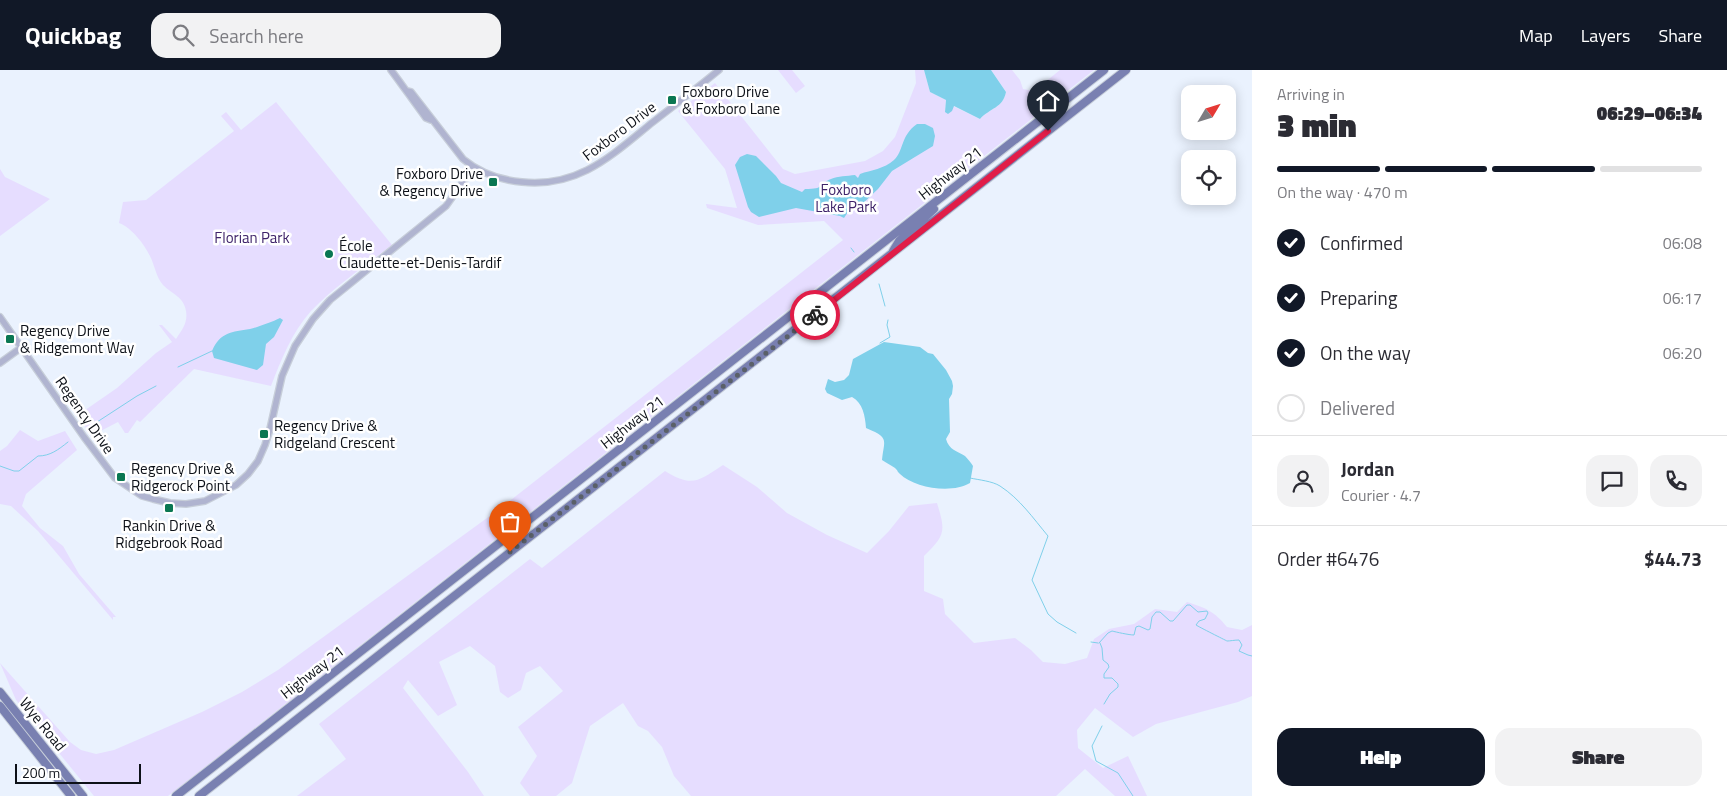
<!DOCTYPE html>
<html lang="en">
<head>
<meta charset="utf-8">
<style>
  :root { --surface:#fff; --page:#f2f2f3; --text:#2b2b33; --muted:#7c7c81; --line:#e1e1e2; --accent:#111827 }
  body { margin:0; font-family:"Titillium Web",sans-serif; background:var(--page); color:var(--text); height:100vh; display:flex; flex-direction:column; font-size:19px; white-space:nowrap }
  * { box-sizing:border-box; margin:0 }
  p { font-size:16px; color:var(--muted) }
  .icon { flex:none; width:28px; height:28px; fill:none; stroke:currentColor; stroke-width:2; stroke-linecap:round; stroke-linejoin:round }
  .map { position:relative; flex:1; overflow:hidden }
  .drawer { display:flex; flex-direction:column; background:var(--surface); width:475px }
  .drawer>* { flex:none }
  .needle { width:32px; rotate:52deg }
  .controls { position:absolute; left:1181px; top:15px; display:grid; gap:10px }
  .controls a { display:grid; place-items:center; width:55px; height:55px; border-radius:10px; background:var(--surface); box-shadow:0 2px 12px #0003; font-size:25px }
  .scale { position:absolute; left:15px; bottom:12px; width:126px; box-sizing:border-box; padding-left:5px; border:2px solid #0d1118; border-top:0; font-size:14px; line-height:18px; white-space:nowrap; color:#0d1118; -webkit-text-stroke:4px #fff; paint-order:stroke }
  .pin { position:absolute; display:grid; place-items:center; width:42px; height:42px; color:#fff; margin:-51px -21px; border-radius:50% 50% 50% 0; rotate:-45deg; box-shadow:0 0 5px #0007 }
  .pin .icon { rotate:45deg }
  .courier { position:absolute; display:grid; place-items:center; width:50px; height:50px; margin:-25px; border:4px solid #e11d48; border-radius:50%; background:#fff; color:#222; box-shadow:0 1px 6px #0007 }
  .overview em { font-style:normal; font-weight:800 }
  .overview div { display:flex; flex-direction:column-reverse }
  .overview { display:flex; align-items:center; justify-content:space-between; height:85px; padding:0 25px }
  h1 { font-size:32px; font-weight:800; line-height:38px }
  .bar { display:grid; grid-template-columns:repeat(4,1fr); gap:8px 5px; align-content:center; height:60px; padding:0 25px }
  .bar i { height:6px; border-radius:4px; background:var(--line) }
  .bar .active { background:var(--accent) }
  .bar p { grid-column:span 4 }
  .line { display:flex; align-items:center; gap:12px; padding:0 25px; border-top:1px solid var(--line) }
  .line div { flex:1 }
  .round { display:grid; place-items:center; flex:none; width:52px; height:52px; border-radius:15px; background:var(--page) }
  ol { padding:0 25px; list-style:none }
  li { display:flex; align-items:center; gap:15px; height:55px }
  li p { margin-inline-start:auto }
  li .icon { padding:5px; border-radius:50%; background:var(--accent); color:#fff; stroke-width:4 }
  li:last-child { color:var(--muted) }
  li i { width:28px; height:28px; border:2px solid var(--line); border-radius:50% }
  .primary-button { display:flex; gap:10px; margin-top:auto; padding:10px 25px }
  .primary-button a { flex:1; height:58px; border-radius:15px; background:var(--accent); color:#fff; font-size:20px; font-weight:800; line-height:58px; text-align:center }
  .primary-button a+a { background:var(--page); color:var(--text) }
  header { display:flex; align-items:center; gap:30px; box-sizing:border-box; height:70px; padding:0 25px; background:var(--accent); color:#fff }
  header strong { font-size:24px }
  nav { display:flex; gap:28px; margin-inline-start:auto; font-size:18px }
  .search { width:350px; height:45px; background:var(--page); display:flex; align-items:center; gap:12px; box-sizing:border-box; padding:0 18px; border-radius:15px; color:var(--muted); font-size:19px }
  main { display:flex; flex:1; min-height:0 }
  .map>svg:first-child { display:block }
</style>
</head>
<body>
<header>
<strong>Quickbag</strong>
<div class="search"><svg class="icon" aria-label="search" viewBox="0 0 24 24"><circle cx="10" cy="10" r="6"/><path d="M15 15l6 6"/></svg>Search here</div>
<nav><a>Map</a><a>Layers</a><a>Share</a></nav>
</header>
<main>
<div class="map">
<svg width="1252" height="726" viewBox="0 0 1252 726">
  <rect width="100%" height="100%" fill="#eaf2fe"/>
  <path fill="#e6ddff" d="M778,0H792L805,16L796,23Z
    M915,0H924L930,22L946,30L945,42L953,36L980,49C990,38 1003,38 1006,22L991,0H1012L1020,10L1023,19L1034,21L1060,0H1094L168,726H94L16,630L0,593L70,672L81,680L96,684L114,680L202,642L242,622L278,600L498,440L843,170L824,151L758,155L707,138L706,134L737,138L725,99L678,41L715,13L783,99L795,104L865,91L883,81L895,67L916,13Z
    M276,32L392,175C365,196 335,216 311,241C292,262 281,290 271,316L194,299L140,352L137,350L128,363H125L118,352L91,366L78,345L117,318L156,283L172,272L159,255H162L176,269C182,260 188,253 186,241C184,227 172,224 163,215C156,207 155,196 150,186C144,174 132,158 119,153L123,132L146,130L234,61L221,46L226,42L241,60Z
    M0,99L5,107L50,129L0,166Z
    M20,360L38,371L65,361L77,380L26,424L22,436L40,458L63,476L79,504L116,547H113V550L38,461L11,436L0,434V381L7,376Z
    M723,395L757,417L787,443L827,465L867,483L889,461L909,436L937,433C946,462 945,465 924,486V521L943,529L945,544L974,573L1015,568L1031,580L1043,592L1065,594L1087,588L1094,569L1109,559L1134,554L1155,539L1177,542L1187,532C1206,538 1214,541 1227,557L1242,560L1252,555V626L1238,632L1156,654L1133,667L1095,638L1077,660L1078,678L1103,698L1128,686L1147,726H1115L1085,699L1056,726H691L674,706L662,677L648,661L638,656L623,633L590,656L572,713L556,726H530L520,713L537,686L518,657L563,621L540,596L526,603L521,620L508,628L500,622L495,596L470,576L439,592L457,635L438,646L408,610L403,618L468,702L484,726H297L346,689L319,654L530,489L542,498L665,401C693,418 698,411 723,395Z"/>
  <path fill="#7fd0ea" d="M924,0H991L1006,22C1003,38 990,38 980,49L954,36L952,41L948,44L945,42L946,30L930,22Z
    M917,54H925L933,58L935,66L933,76L892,101L878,119L858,138L848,142L844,148L840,146L796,138L759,147L751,142L748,137L735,95L740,87L747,84L756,86L776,106L781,113L802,122L805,119C826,119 816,115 831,109C838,106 847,106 855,105L858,108L860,104C871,100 884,99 894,90C904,81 900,66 917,54Z
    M280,248L283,250L274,267L266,274L263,295L257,300L214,288L212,281C220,262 232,262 250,259C258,257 272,252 280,248Z
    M884,272L920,277L928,283L933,284L946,300L952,311L953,316L952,324L949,329L950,362L946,369C949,380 957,381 965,386C968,389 971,393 973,396L970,413C952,424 914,418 900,404C896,400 899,402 895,398C891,395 886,393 882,390C884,369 890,368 866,358C865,346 863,333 852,327L842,330L827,323L825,319L828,309L835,312L844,310L849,305L853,289Z"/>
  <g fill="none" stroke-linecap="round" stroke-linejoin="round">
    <path stroke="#7fd0ea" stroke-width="1" d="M851,178L854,182
      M879,214L885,236
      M880,273L890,267L887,255L888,250
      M178,297L212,281
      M94,354L137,326L156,316
      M0,396L14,401H19L38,386C50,386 58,380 68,372
      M970,408C979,410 992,411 1000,416C1020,429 1033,448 1048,466L1032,510L1048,544L1057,552L1076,563
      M1091,572L1098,573
      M1099,573L1108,563L1112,561C1116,562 1129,565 1134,565L1136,557L1139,556L1148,560L1150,559L1152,547L1156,542H1160L1170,551H1173L1187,535H1190L1198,542L1207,541L1208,543L1205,549L1199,551L1196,555C1199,557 1225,570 1227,571C1230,571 1235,570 1239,570L1242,575L1239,581L1248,585L1252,586
      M1100,573L1102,578L1103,590L1108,594L1109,597L1104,604V608H1112L1118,614V617L1110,624L1104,634
      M1102,656L1092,676L1096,691L1118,703L1133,726"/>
    <g stroke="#c7ced9" stroke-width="8">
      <path id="minor" d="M391,0C403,16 414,32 426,48L431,50
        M407,21L411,22L463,89C480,103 500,110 522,112C579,118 612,85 653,52C675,35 697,18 719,0
        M0,247L84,367L115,408L142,426L153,429L170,433L186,434L205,431L236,415L248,404L258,391L265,375L270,359L282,306L295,276L313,249L330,230L446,136L473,98
        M0,293L22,277"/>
    </g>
    <g stroke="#c7ced9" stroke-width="10">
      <path id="major" d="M893,181L899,171L934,139
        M0,622L83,726
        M0,636L71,726
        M176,726L1104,0
        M199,726L1126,0"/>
    </g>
    <use href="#minor" stroke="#b0b4d0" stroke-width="5.5"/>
    <use href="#major" stroke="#7980b1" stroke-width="8"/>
  </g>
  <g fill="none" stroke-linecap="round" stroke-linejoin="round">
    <path stroke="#5a6068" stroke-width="5" stroke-dasharray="0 9" d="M510,482L815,245"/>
    <path stroke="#e11d48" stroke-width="6" d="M815,245L1048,61"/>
  </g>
  <g fill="#0a7752" stroke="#fff" stroke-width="2">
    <rect x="667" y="25" width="10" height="10" rx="2.5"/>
    <rect x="488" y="107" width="10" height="10" rx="2.5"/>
    <circle cx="329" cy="184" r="5"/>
    <rect x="5" y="264" width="10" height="10" rx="2.5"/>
    <rect x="259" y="359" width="10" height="10" rx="2.5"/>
    <rect x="116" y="402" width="10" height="10" rx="2.5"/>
    <rect x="164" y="433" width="10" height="10" rx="2.5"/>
  </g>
  <g text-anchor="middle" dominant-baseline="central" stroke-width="5" stroke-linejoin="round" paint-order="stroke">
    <g font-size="15" fill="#0d1118" stroke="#fff" text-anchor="start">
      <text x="682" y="21">Foxboro Drive<tspan x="682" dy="17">&amp; Foxboro Lane</tspan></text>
      <text x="483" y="103" text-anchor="end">Foxboro Drive<tspan x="483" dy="17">&amp; Regency Drive</tspan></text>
      <text x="339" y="175">École<tspan x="339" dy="17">Claudette-et-Denis-Tardif</tspan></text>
      <text x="20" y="260">Regency Drive<tspan x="20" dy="17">&amp; Ridgemont Way</tspan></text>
      <text x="274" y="355">Regency Drive &amp;<tspan x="274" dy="17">Ridgeland Crescent</tspan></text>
      <text x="131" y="398">Regency Drive &amp;<tspan x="131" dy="17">Ridgerock Point</tspan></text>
      <text x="169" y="455" text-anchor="middle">Rankin Drive &amp;<tspan x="169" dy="17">Ridgebrook Road</tspan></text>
    </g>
    <g font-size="15" fill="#0d1118" stroke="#fff">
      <text transform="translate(619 61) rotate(-37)">Foxboro Drive</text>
      <text transform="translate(950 103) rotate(-38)">Highway 21</text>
      <text transform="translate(85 345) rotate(55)">Regency Drive</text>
      <text transform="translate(632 352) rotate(-38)">Highway 21</text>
      <text transform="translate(312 602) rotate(-38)">Highway 21</text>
      <text transform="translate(43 654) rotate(51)">Wye Road</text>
    </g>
    <g font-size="15" fill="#3f246a" stroke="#fff">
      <text x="846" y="119">Foxboro<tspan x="846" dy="17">Lake Park</tspan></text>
      <text x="252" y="167">Florian Park</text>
    </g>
  </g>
</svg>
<div class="controls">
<a><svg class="needle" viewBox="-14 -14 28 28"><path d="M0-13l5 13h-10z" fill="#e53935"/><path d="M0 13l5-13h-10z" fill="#7c7c81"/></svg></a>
<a><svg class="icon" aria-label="locate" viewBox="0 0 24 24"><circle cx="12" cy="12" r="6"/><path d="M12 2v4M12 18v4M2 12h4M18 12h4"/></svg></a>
</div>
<div class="scale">200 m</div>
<div class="pin" style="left:510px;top:482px;background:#ea580c"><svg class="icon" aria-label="bag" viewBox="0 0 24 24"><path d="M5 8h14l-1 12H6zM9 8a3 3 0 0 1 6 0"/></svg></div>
<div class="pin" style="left:1048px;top:61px;background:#1f2937"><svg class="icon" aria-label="home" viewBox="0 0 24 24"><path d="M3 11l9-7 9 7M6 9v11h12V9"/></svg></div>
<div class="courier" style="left:815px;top:245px"><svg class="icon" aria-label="bike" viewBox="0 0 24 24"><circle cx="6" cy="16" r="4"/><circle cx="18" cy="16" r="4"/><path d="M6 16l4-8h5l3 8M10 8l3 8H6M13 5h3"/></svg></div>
</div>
<section class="drawer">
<div class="overview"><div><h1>3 min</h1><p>Arriving in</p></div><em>06:29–06:34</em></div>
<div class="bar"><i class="active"></i><i class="active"></i><i class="active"></i><i></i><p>On the way · 470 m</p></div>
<ol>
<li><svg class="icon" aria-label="check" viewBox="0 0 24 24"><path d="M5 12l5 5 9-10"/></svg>Confirmed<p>06:08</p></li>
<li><svg class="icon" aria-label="check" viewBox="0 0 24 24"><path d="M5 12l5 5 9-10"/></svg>Preparing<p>06:17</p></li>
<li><svg class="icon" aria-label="check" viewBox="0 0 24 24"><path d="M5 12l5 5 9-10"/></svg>On the way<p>06:20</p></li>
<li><i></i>Delivered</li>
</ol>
<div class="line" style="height:90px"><a class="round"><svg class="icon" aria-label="person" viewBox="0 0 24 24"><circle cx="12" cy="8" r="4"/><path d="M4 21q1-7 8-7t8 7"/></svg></a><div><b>Jordan</b><p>Courier · 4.7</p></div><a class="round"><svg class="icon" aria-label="chat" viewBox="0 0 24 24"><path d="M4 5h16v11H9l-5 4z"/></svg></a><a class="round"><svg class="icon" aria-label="phone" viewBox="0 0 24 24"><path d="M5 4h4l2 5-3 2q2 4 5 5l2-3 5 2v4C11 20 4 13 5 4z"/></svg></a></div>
<div class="line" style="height:65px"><div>Order #6476</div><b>$44.73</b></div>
<div class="primary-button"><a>Help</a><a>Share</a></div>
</section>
</main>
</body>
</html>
